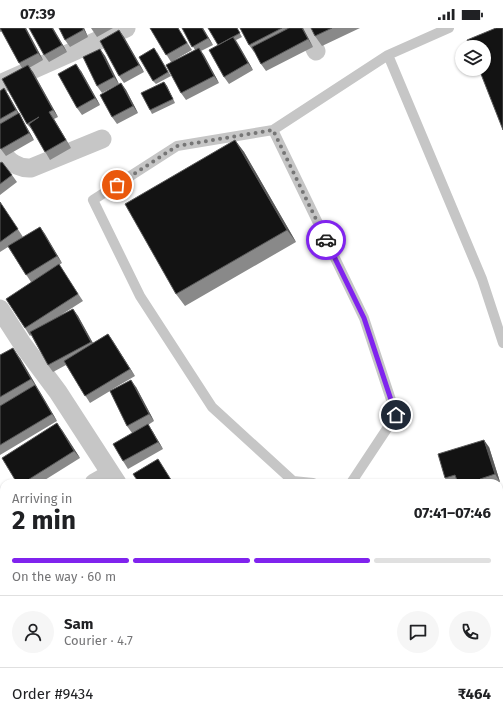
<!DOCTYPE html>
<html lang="en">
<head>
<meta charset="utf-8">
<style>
  :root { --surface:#fff; --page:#f6f6f6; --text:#202124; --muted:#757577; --line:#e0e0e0; --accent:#8023ee }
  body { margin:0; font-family:"Fira Sans",sans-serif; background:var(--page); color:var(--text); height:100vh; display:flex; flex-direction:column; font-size:15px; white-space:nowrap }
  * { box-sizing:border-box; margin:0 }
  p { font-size:13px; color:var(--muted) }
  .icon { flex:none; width:22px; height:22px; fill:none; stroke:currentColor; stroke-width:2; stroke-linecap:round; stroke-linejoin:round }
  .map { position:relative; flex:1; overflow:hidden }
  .drawer { position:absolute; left:0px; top:451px; width:503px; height:248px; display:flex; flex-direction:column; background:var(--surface); border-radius:12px 12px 0 0; box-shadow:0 1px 3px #0004 }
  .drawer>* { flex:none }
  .fabs { position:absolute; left:455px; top:12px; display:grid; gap:8px }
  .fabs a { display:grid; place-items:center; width:36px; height:36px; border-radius:50%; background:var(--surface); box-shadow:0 1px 3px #0004; font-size:20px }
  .pin { position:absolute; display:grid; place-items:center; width:34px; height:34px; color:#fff; margin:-17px; border:2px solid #fff; border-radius:50%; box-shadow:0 1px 4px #0007 }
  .courier { position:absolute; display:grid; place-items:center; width:40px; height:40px; margin:-20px; border:3px solid #8023ee; border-radius:50%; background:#fff; color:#222; box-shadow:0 1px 5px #0007 }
  .overview em { font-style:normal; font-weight:700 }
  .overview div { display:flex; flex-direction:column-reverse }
  .overview { display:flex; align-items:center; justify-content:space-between; height:68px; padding:0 12px }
  h1 { font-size:26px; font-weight:700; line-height:30px }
  .bar { display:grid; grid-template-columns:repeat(4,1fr); gap:6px 4px; align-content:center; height:48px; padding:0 12px }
  .bar i { height:5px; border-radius:3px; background:var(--line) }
  .bar .on { background:var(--accent) }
  .bar p { grid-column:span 4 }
  .line { display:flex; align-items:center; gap:10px; padding:0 12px; border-top:1px solid var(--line) }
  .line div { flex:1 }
  .round { display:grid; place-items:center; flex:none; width:42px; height:42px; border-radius:21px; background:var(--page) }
  .status { display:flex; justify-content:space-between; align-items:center; height:28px; padding:0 20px; background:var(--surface); direction:ltr }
  .status svg { height:11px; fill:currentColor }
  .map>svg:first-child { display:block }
</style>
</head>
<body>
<div class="status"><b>07:39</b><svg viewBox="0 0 49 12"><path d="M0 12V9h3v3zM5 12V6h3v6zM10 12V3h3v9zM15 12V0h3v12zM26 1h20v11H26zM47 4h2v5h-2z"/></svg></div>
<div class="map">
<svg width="503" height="699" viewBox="0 0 503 699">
  <rect width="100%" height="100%" fill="#fff"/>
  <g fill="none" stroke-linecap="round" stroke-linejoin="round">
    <path stroke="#c6c6c6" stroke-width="10" d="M388,27L482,251L503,315
      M273,102L364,290L396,387L351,455
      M313,455L293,453L212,379L140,268L93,172L177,118L273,102L388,27L449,0"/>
    <path stroke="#c6c6c6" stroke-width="19" d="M305,0L316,23
      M0,56L126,0
      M0,122C8,133 17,141 31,140L102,111
      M0,281L23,317L58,364L117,455
      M94,455L110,446
      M0,510L4,508
      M499,537L503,558
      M187,695L189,699
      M362,695L363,699"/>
    <path stroke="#b6b6b6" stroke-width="22" d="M499,522L503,521
      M40,699L48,695"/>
  </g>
  <path fill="#898989" d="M0,0H26L43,32L29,40L33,44L58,89L54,91L71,120L50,132L33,103L27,96L22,40L19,35L2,3L0,4Z
    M53,0L67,24L49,34L44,27Z
    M59,0H84L88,9L70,19L65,12Z
    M91,0H113L97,9Z
    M150,0H178L192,22L173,33L195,22L182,0H203L213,17L201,23L219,55L186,72L181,65L171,34Z
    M237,0L242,9L236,12L253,42L229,56L224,49L218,17Z
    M240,0H303L313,19L266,43L261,36L255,24H254L249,17Z
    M311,0H360L322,18L315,8Z
    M119,2L124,9L144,44L124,55L119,48Z
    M100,21L105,28L119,56L102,65L97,58Z
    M157,24L171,48L156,56L153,53Z
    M81,43L100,77L82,87L77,80Z
    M164,54L167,58L175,75L152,86L150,82Z
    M121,55L126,62L138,85L117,96L112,89Z
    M4,60L9,68L34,112L6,128L0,120V63Z
    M235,112L244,124L296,214L185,278L176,266Z
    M0,135L12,147L17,154L0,167Z
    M0,174L23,209L16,214L40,199L62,235L59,237L83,273L61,287L73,281L78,288L93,315L108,306L135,348L111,362L136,359L154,393L148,397L153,404L163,421L128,441L123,433L132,405L127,398L110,363L90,375L66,337L53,344L48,337L31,307L30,308L25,300L31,254L8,219L0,224Z
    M0,327L20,330L57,393L0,427Z
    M62,402L80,430L40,455H17Z
    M489,419L500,454L495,455H458L457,454L449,455L445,450Z
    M92,695H166L169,699H95Z
    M400,695H440H439L442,699H401Z"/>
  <path fill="#5a5a5a" d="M25,0H26L43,32L38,25Z
    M52,0H53L67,24L62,17Z
    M83,0H84L88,9Z
    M202,0H203L213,17L208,10Z
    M302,0H303L304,2L313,19L308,11Z
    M119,2L124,9L144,44L139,37Z
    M233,9L238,16L253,42L248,35Z
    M199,20L204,27L219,55L214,48Z
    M100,21L105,28L119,56L114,49Z
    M76,36L81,43L100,77L95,70Z
    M28,37L33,44L58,89L53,82Z
    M164,54L167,58L175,75L173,71Z
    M121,55L126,62L138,85L133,78Z
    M4,60L9,68L34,112L29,105Z
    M49,84L54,91L71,120L66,112Z
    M235,112L244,124L296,214L287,202Z
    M40,199L45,206L62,235L57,228Z
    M73,281L78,288L96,321L91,314Z
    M108,306L113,313L135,348L130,341Z
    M13,320L20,330L38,361L31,351Z
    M131,352L136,359L154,393L149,386Z
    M35,357L40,364L57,393L52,386Z
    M57,395L62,402L80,430L74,423Z
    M148,396L153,404L163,421L158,414Z
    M484,412L489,419L500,454L495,446Z
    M499,649L500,651L503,663V679L499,661Z
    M220,695H223L225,699H221Z
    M262,695H265L266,699H263Z
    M343,695H345L348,699H344Z
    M437,695H439L442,699H438Z"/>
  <path fill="#131313" stroke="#5a5a5a" d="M0,0H25L38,25L19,35Z
    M29,0H52L62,17L44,27Z
    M59,0H83V2L65,12Z
    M150,0H178L187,15L166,27Z
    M182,0H202L208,10L192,19Z
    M208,0H237L240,5L218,17Z
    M240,0H282L249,17Z
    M289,0H302L308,11L261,36L252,19Z
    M311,0H332L315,8Z
    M496,0H503V102L479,41H484V19H470L467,12Z
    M119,2L139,37L119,48L100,13Z
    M233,9L248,35L224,49L209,22Z
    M154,20L168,44L153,53L139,29Z
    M199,20L214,48L181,65L166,37Z
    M100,21L114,49L97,58L83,29Z
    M76,36L95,70L77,80L58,46Z
    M28,37L53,82L49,84L66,112L45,124L29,96L39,89L27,96L2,51Z
    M164,54L173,71L150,82L141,65Z
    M121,55L133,78L112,89L100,67Z
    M4,60L16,82L0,91V63Z
    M19,85L29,105L1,121L0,120V96Z
    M235,112L287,202L176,266L125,176Z
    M2,134L12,147L0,156V135Z
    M0,174L18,201L0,214Z
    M40,199L57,228L26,247L8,218Z
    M59,236L78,266L25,300L6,271Z
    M73,281L91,314L48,337L30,304Z
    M108,306L130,341L85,368L64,333Z
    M13,320L31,351L0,369V327Z
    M131,352L149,386L127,398L110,363Z
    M35,357L52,386L0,417V378Z
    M57,395L74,423L23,455H17L2,430Z
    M148,396L158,414L123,433L113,416Z
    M484,412L495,446L480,451L481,455H458L455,447L445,450L438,426Z
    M158,431L173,455H139L133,446Z
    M4,518V533L0,527V521Z
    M499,661L503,679V699H467L466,695H499Z
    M92,695H156L149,699H95Z
    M195,695H220L221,699H197Z
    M234,695H262L263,699H235Z
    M325,695H343L344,699H308Z
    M400,695H410L400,698Z
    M419,695H437L438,699H406Z"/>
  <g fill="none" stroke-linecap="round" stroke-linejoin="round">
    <path stroke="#767676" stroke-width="4" stroke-dasharray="0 7.2" d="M117,157L177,118L273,102L326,212"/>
    <path stroke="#8023ee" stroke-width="5" d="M326,212L364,290L396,387"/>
  </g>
</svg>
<div class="fabs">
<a><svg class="icon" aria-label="layers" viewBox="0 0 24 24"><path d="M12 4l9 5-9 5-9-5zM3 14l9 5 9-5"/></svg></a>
</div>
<div class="pin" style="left:117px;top:157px;background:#ea580c"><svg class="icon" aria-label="bag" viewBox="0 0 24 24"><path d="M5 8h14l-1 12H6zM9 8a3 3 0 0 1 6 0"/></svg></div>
<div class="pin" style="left:396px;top:387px;background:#1f2937"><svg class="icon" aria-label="home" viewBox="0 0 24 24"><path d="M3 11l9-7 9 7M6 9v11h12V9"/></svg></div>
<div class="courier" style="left:326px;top:212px"><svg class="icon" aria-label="car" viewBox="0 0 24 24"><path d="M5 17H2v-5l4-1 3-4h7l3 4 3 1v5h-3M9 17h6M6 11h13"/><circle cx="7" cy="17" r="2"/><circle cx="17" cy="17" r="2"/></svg></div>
<section class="drawer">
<div class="overview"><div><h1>2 min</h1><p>Arriving in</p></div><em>07:41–07:46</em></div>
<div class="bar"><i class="on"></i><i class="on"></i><i class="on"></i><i></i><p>On the way · 60 m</p></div>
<div class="line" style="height:72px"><a class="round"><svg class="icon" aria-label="person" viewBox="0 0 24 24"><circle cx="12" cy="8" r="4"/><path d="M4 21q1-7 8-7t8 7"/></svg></a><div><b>Sam</b><p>Courier · 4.7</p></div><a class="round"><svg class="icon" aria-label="chat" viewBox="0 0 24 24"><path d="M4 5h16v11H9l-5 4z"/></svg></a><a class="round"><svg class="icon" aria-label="phone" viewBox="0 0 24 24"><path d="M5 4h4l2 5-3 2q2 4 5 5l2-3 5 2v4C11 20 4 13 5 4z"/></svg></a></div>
<div class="line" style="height:52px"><div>Order #9434</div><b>₹464</b></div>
</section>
</div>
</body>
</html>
